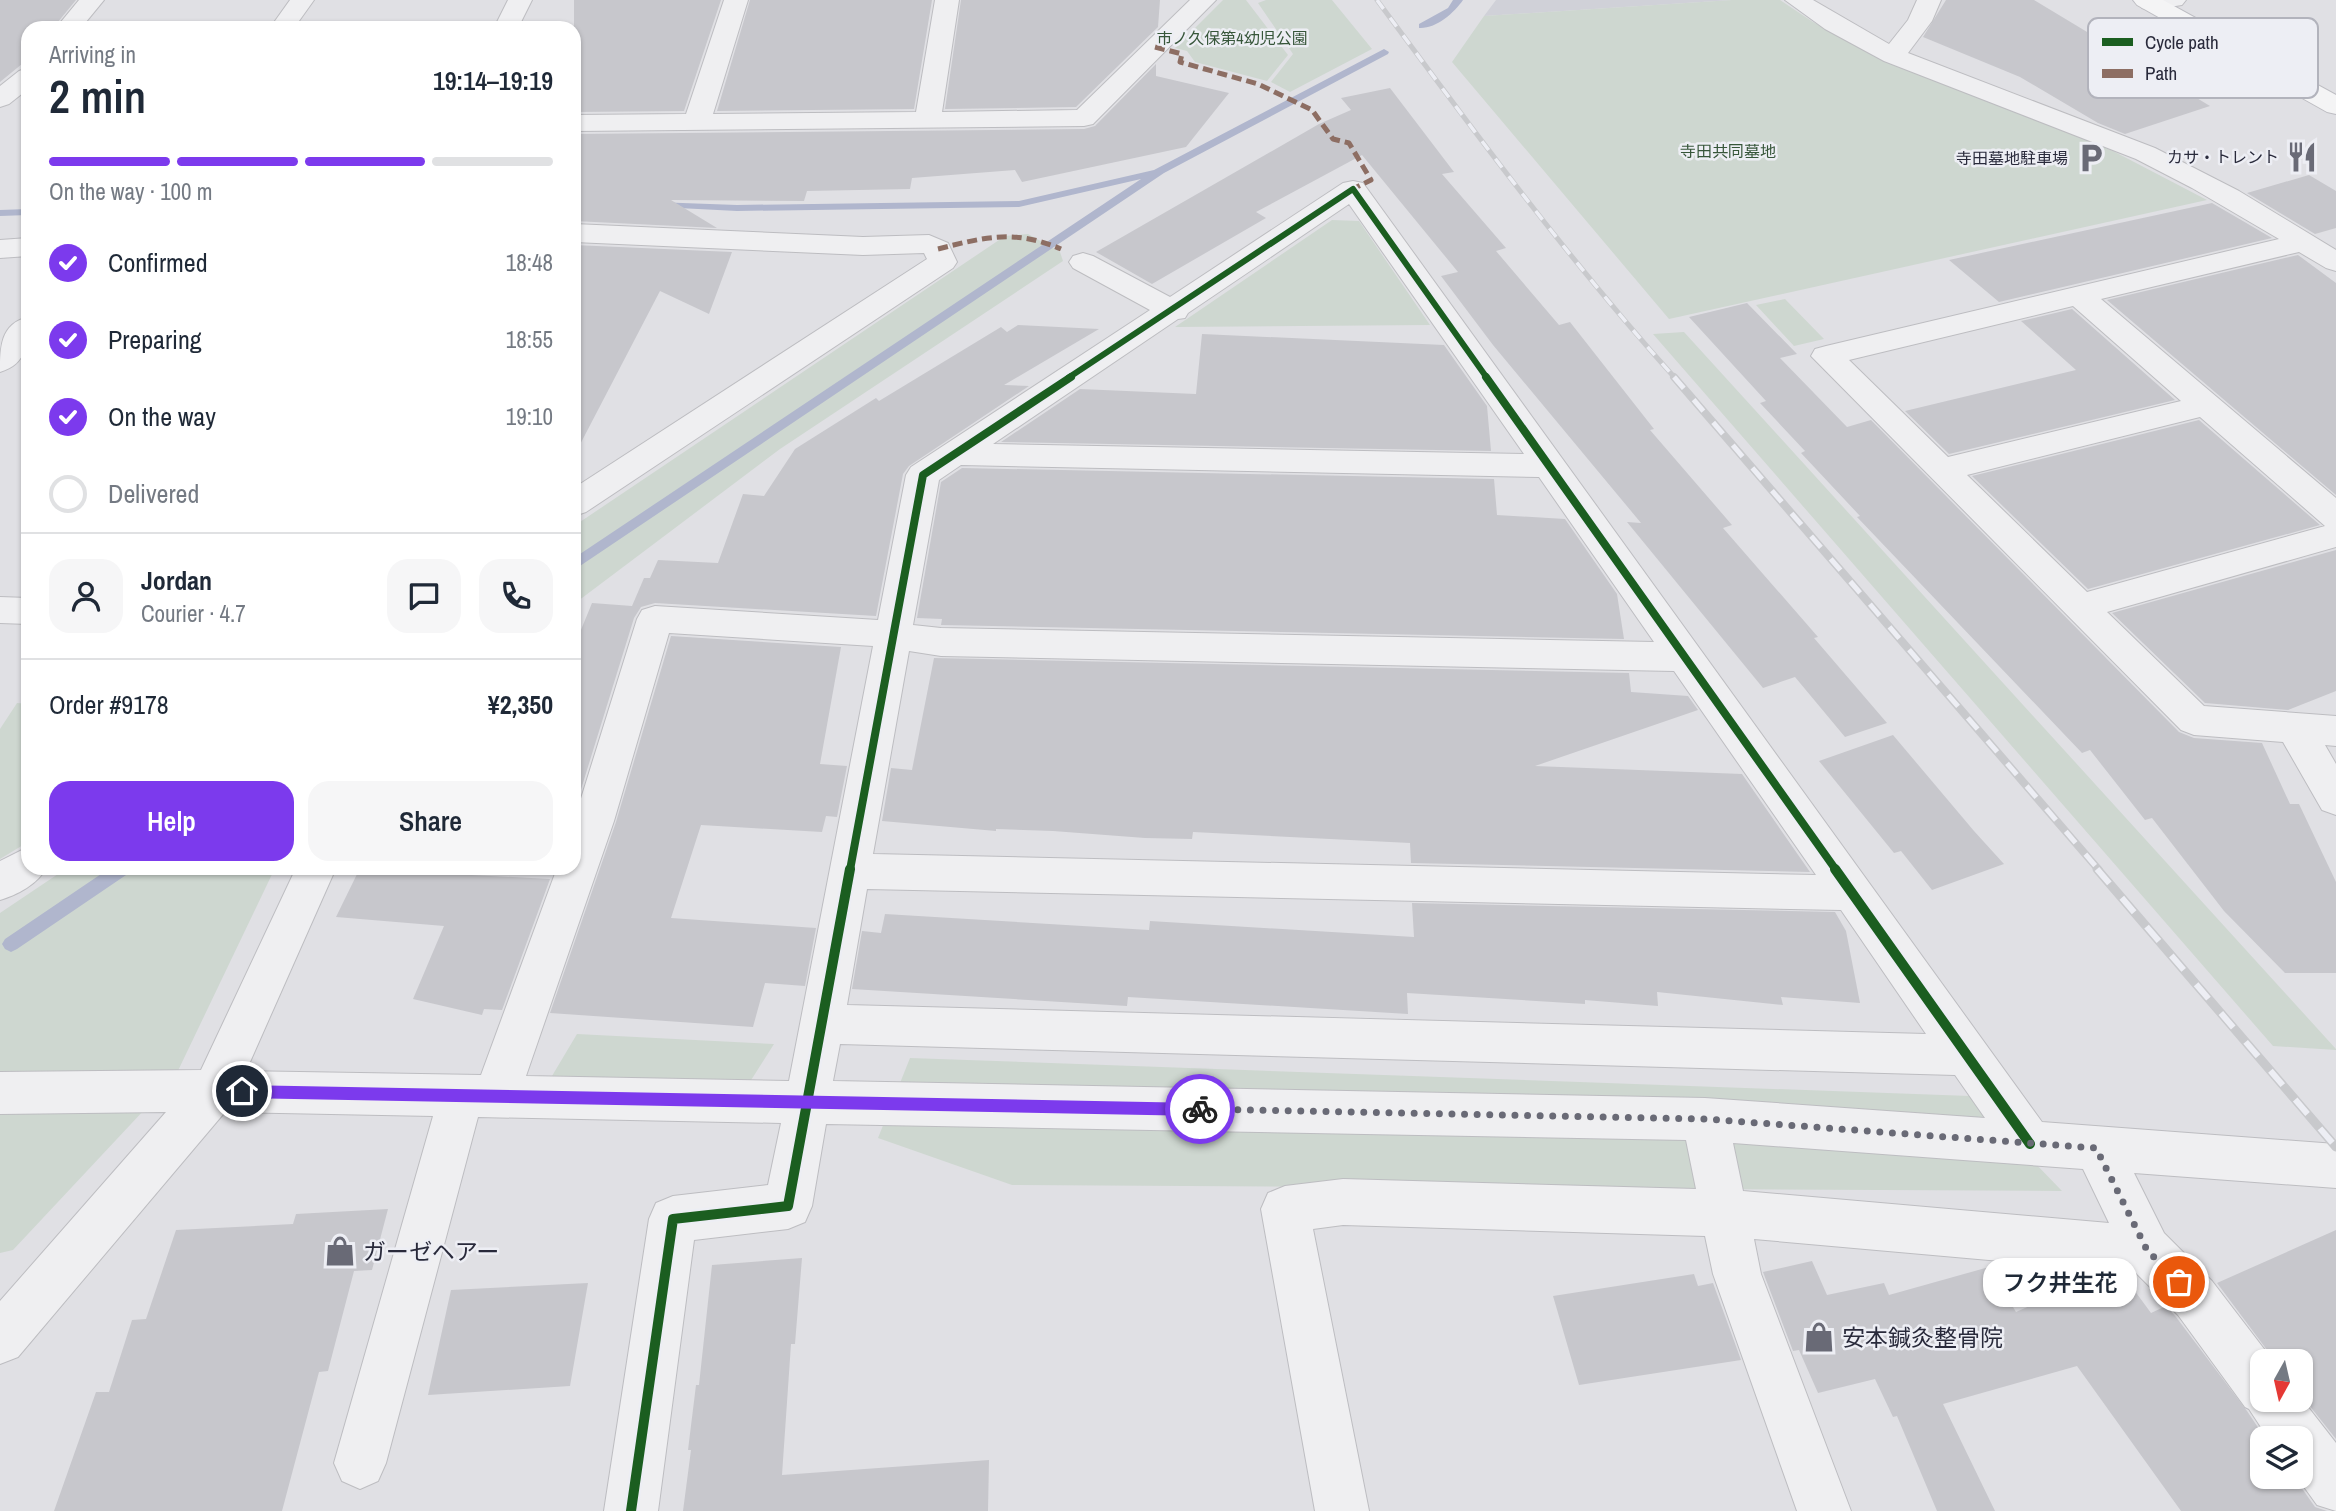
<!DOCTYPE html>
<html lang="en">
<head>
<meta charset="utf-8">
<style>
  :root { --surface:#fff; --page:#f6f6f7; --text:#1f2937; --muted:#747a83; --line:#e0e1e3; --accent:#7c3aed }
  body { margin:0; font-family:"Archivo Narrow","Noto Sans JP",sans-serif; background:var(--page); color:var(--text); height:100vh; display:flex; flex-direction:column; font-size:26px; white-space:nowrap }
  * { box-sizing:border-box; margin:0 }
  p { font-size:23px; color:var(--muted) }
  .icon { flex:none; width:38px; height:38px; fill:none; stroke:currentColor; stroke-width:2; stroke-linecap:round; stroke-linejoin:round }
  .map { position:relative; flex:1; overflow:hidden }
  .drawer { position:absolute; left:21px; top:21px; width:560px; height:854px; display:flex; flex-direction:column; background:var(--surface); border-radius:21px; box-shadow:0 2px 5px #0004 }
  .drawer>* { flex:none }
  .needle { width:46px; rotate:188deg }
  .fabs { position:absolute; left:2250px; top:1349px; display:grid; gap:14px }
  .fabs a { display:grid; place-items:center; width:63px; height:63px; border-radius:14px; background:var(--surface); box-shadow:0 2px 5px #0004; font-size:35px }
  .pin { position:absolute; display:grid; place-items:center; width:60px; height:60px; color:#fff; margin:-30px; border:4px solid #fff; border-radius:50%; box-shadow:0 2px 7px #0007 }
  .courier { position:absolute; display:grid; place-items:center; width:70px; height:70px; margin:-35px; border:5px solid #7c3aed; border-radius:50%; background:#fff; color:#222; box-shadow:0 2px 9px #0007 }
  .bubble { position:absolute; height:49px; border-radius:21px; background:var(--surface); box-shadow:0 2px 5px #0004; font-size:23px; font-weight:600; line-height:49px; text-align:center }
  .overview em { font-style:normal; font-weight:600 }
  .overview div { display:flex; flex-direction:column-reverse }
  .overview { display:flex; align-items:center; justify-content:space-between; height:119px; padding:0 28px }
  h1 { font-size:46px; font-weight:600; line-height:52px }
  .bar { display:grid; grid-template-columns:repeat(4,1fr); gap:10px 7px; align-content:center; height:84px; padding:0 28px }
  .bar i { height:9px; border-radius:5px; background:var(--line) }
  .bar .on { background:var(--accent) }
  .bar p { grid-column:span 4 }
  .line { display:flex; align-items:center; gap:18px; padding:0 28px; border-top:2px solid var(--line) }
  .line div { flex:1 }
  .round { display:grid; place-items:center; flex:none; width:74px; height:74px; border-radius:21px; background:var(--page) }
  ol { padding:0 28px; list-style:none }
  li { display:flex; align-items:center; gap:21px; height:77px }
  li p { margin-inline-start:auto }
  li .icon { padding:7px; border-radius:50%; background:var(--accent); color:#fff; stroke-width:4 }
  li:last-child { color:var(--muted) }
  li i { width:38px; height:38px; border:4px solid var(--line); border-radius:50% }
  .button { display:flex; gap:14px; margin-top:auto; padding:14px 28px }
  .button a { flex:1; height:80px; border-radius:21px; background:var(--accent); color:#fff; font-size:28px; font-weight:600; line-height:80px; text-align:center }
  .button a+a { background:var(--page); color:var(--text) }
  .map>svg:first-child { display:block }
</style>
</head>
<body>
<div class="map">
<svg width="2336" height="1511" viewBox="0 0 2336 1511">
  <rect width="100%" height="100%" fill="#e0e0e4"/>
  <path fill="#d0d1d8" d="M1496,0H1732L1484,16Z"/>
  <path fill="#ced7d0" d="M1223,0H1246L1288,55L1267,81L1195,62L1187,51L1175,48Z
    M1266,0H1332L1372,49L1290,92L1271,82L1293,54L1258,3Z
    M1732,0H1780L1813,22L1897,65L2028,115L2113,151L2207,200L1669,319L1452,62L1484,16Z
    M1332,220L1359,221L1430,325L1175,327Z
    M1028,234L1060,252L1063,261L780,449L574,604V526L1005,236Z
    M1785,299L1824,339L1794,346L1756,305Z
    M1684,332L2336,1049V1050L2273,1046L1653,334Z
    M17,703L28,704V842L0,859V729Z
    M67,868H275L175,1077L13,1250L0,1253V913Z
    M577,1034L774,1044L748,1085L549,1081Z
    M910,1058L1970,1096L2062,1191L1012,1185L878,1138Z"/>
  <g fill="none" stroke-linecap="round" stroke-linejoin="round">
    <path fill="#b0b6cd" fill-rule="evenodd" d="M1453,0H1463C1454,13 1436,29 1419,28V24L1448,8Z
      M1384,49L1389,52L1388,54L1164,173L574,570V558L1141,179L1019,207L737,211L659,207L655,206V202L737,205L1019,201L1154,170Z
      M28,209V215L0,216V210Z
      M110,868H131L129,873L17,949L11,952L5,949L2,944L5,939Z"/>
  </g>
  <path fill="#c7c7cc" d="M0,0H76L53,28H28V59L0,82Z
    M574,0H721L684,111L574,112Z
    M750,0H932L914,109L717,111Z
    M961,0H1160L1158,27L1076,107L945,109Z
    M1946,0H2034L2210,106L2125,134L2098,123L2020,77L1923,37Z
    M1156,64V76L1229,93L1186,147L1022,182L1015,170L912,178L910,189L807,191L804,201L671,200L717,228L574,221V134L1084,129L1095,126Z
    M1390,88L1454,172L1442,174L1506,248L1496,251L1559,325L1570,322L1654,429L1650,430L1732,525L1723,528L1818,637L1814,638L1887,723L1845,737L1795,677L1763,688L1627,522L1641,523L1493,345L1441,276L1458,272L1362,155L1256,212L1266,218L1152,284L1096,252L1319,124L1351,110L1341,98Z
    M2309,175L2336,191V228L2315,234L2247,193Z
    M2212,203L2272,238L1999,302L1949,260Z
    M574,245L732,252L709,314L660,291L574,456Z
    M2298,255L2336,283V495L2107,300Z
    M1747,303L1797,354L1780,358L1847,427L1871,420L2179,732L2194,738L2262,743L2290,804H2299L2336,882V973H2285L2224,911L2152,818L2145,820L2090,750L2082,753L1857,517L1860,516L1801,453L1805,451L1760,403L1766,401L1689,317Z
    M2072,309L2175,400L1949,454L1905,411L2076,370L2021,321Z
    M1018,325L1099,329L1004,385L1029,386L909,466L903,474L876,616L655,603L641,607L634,618L574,812V647L592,603L632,606L644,578H650L658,560L718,563L743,494L764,496L795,449L876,398L879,401L1001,327L1007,332Z
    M1202,334L1444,345L1487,406L1491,451L1001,442L1080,389L1196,394Z
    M2199,420L2320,525L2088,589L1972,476Z
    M962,468L1494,479L1497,515L1565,519L1617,594L1624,639L941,625L942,619L917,618L941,482Z
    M2336,550V691L2288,710L2205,703L2112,613Z
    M671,636L841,647L820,764L847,766L837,817L826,816L822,832L701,825L671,918L816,928L805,986L765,983L753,1027L550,1013L616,822Z
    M934,658L1629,673L1631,692L1688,696L1698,710L1535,766L1742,774L1810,872L1411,863L1410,843L1193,832L1192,839L1145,838L1053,831L996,829V831L882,821L891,768L912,770Z
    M1893,735L1974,831L2004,864L1932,890L1901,851L1894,853L1819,761Z
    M360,868H436L434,873L550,879L502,1010L484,1009L482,1015L413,999L444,926L336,917Z
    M1412,903L1835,912L1846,931L1860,1003L1781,997L1783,1005L1657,992L1658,1006L1585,1000V1004L1407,993L1408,1014L1128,997L1127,1006L852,989L862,931L881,933L885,914L1149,930L1150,921L1414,937Z
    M388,1209L372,1270L354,1271L328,1371L319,1372L282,1511H54L96,1392H109L132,1320L146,1319L176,1230L293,1224L296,1214Z
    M2336,1230V1439L2301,1395V1362H2276L2217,1283Z
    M802,1258L795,1344H791L782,1475L989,1460L988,1511H683L691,1450H688L696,1385H699L712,1265Z
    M1812,1261L1827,1295L1884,1283L1889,1295L1989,1267L2016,1312L2088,1280L2129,1283L2151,1313L2166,1306L2176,1317L2247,1411L2265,1438H2263V1477H2294L2315,1507L2327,1511H2181L2077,1366L1943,1404L1995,1511H1937L1897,1416L1893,1417L1875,1379L1818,1393L1799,1350L1793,1351L1763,1272Z
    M1694,1274L1698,1286L1713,1283L1741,1360L1579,1385L1553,1296Z
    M588,1283L570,1386L428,1395L451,1290Z"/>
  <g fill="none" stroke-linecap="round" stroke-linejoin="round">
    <g stroke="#bdbdc1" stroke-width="2">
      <path id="minor" d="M79,0H104L81,28H56Z
        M290,0H314L294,28H270Z
        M508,0H532L518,28H494Z
        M724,0H748L713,114L916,112L935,0H959L942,112L1077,110L1190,0H1216L1093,124L1084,126L574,131V115L686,114Z
        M1785,0H1813L1889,44L1908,20L1917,0H1941L1932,21L1908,53L2155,148L2239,191L2336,250V271L2326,268L2299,252L2101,299L2336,498V547L2107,612L2204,706L2336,716V746L2325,745L2336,764V815L2322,810L2283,742L2194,735L2181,730L1811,356L1815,349L1826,346L2279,239L2192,188L2136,159L1884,61L1825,29ZM2073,306L2181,401L1948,457L1849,360ZM2200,417L2325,526L2087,592L1967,475Z
        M2140,0H2186L2182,5L2150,10L2142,8L2138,3Z
        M28,68V89L9,104L0,107V86L19,71Z
        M1353,181L1363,183L2042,1122L2336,1144V1188L2134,1173L2164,1233L2212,1281L2274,1362H2263V1400H2301V1398L2336,1443V1511L2317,1505L2297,1477H2301V1438H2268L2249,1409L2245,1407L2178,1315L2136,1273L1754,1239L1761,1274L1851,1511H1797L1713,1274L1705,1236L1343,1225L1313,1229L1369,1511H1315L1261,1209L1268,1193L1285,1186L1343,1179L1696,1189L1686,1140L826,1124L812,1206L805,1222L788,1229L694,1240L658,1511H604L649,1219L656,1203L673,1196L768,1185L781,1123L478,1117L386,1463L378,1481L360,1489L342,1481L334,1463L433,1116L225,1112L18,1357L0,1364V1301L166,1112L0,1114V1072L201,1070L296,868H336L246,1071L481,1075L557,868H574V821L637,619L642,610L655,606L878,620L906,475L911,467L1150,310L1073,268L1069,262L1073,256L1083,253L1093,256L1170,297L1343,183ZM1349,204L1524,454L993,444L1178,319L1185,318L1188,313ZM961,465L1539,477L1654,642L941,628L913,625L939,480ZM669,633L873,646L789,1081L526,1076L614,821ZM909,651L941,656L1674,671L1816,875L873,854ZM867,889L1841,910L1926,1034L847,1005ZM840,1044L1955,1075L1985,1118L1705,1098L833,1081ZM1733,1143L2083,1169L2109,1223L1743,1191Z
        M574,224L863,237L929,235L948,243L957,262L953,268L586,512L574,516V488L927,259L924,253L863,255L574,242Z
        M28,238V256L0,258V240Z
        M28,317C28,341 28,364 0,372C0,348 0,324 28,317Z
        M0,597L28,598V624L0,623Z
        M28,847V868H46C38,884 17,895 0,900V861Z"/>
    </g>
    <g stroke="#bdbdc2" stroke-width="2">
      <path id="major" d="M2133,0H2163L2336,95V114L2327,112L2137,5Z"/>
    </g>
    <use href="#minor" fill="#efeff1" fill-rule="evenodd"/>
    <use href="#major" fill="#f4f4f5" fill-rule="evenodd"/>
    <g stroke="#c8c9cc" stroke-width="5">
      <path id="rail-far2" d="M1377,0C1472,129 1568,259 1675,378"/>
    </g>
    <g stroke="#c8c9cc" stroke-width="8">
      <path id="rail-far1" d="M1674,377L2099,870"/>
    </g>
    <g stroke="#c8c9cc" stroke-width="9">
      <path id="rail" d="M2097,869L2336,1147"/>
    </g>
    <use href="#rail-far2" stroke="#edeef4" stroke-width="3.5" stroke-dasharray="11" stroke-linecap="butt"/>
    <use href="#rail-far1" stroke="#edeef4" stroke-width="5" stroke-dasharray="15" stroke-linecap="butt"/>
    <use href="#rail" stroke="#edeef4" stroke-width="6" stroke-dasharray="19" stroke-linecap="butt"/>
    <path stroke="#8d6e63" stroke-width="5" stroke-dasharray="10 5" stroke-linecap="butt" d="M1155,47L1182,54L1180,62L1258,84L1312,110L1333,139L1349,143L1371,180L1353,189
      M938,249C985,237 1015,229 1061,249"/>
    <g stroke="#edeef4" stroke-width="10">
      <path id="cycleway-far2" d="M1068,378L1353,189L1487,378"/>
    </g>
    <g stroke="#edeef4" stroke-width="12">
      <path id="cycleway-far1" d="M1486,377L1836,870
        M850,870L923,475L1071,377"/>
    </g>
    <g stroke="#edeef4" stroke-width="15">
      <path id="cycleway" d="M1835,869L2030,1144
        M631,1511L673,1219L788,1206L850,869"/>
    </g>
    <use href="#cycleway-far2" stroke="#1b5e20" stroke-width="6"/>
    <use href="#cycleway-far1" stroke="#1b5e20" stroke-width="8"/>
    <use href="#cycleway" stroke="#1b5e20" stroke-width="10"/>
  </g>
  <path fill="#7c3aed" d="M242,1085L1200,1103L1207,1109L1200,1116L242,1098L235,1091Z"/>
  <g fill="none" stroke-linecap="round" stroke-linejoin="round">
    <path stroke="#696a76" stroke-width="7" stroke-dasharray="0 12.6" d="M1200,1109L1705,1119L2096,1148L2147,1250L2179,1282"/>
  </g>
  <defs>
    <g id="restaurant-bare" transform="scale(2.415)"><path d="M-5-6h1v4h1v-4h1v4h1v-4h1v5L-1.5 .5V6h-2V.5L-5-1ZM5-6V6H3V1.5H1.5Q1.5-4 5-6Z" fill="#696a76" stroke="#edeef4" stroke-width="2.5" paint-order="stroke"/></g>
    <g id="parking-bare" transform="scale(2.415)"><path d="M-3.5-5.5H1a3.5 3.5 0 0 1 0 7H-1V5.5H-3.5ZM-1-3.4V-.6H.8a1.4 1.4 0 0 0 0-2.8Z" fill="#696a76" stroke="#edeef4" stroke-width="2.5" paint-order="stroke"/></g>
    <g id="shop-bare" transform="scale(2.415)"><path d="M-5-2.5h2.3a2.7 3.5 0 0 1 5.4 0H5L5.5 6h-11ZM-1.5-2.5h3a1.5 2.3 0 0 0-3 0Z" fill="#696a76" stroke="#edeef4" stroke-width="2.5" paint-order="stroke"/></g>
  </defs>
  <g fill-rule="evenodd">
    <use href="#restaurant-bare" x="2302" y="157"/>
    <use href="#parking-bare" x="2091" y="158"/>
    <use href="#shop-bare" x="340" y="1251"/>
    <use href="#shop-bare" x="1819" y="1337"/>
  </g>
  <g text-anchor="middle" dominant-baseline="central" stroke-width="5" stroke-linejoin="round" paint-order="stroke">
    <g font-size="16" fill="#37563a" stroke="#edeef4">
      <text x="1232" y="38">市ノ久保第4幼児公園</text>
      <text x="1728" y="151">寺田共同墓地</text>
    </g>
    <g font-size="16" fill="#292a3b" stroke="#edeef4" text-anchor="end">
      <text x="2279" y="157">カサ・トレント</text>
      <text x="2068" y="158">寺田墓地駐車場</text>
    </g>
    <g font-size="23" fill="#292a3b" stroke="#edeef4" text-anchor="start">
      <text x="363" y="1251">ガーゼヘアー</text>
      <text x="1842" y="1337">安本鍼灸整骨院</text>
    </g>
  </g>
  <rect x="2088" y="18" width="230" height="80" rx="10" fill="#edeef4" stroke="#b2b3bc" stroke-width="2"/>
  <rect x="2102" y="38" width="31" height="8" fill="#1b5e20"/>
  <rect x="2102" y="69" width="31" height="9" fill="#8d6e63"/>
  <g font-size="19" fill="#292a3b">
    <text x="2145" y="49">Cycle path</text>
    <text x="2145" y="80">Path</text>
  </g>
</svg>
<div class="fabs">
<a><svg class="needle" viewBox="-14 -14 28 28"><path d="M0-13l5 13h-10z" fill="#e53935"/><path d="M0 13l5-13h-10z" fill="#747a83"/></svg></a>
<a><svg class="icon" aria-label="layers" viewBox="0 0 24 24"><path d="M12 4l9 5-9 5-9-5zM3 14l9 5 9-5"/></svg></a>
</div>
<div class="pin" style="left:2179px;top:1282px;background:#ea580c"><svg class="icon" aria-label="bag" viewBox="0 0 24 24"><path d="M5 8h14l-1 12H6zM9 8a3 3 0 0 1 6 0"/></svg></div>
<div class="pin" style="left:242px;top:1091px;background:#1f2937"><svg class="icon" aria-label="home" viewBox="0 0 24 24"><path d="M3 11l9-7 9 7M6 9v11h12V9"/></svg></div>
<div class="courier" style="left:1200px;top:1109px"><svg class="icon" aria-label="bike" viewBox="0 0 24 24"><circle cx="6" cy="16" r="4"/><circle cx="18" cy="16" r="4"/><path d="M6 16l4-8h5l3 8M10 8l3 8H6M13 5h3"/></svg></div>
<div class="bubble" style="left:1983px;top:1258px;width:154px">フク井生花</div>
<section class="drawer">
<div class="overview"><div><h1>2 min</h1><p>Arriving in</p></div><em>19:14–19:19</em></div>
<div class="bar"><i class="on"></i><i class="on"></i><i class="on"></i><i></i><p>On the way · 100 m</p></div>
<ol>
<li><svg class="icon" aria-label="check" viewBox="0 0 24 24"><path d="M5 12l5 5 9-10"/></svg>Confirmed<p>18:48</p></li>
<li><svg class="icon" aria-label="check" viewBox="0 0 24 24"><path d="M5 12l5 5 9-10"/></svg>Preparing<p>18:55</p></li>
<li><svg class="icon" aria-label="check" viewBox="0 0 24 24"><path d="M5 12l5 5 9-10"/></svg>On the way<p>19:10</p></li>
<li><i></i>Delivered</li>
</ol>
<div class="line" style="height:126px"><a class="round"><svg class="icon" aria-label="person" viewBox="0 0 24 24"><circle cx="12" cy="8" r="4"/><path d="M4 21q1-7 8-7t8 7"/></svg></a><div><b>Jordan</b><p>Courier · 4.7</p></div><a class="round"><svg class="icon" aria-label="chat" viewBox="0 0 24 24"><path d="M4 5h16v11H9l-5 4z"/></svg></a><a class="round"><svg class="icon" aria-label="phone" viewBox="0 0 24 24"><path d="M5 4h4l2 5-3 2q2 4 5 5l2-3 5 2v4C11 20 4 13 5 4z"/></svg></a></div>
<div class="line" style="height:91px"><div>Order #9178</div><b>¥2,350</b></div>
<div class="button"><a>Help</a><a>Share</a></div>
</section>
</div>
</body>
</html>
